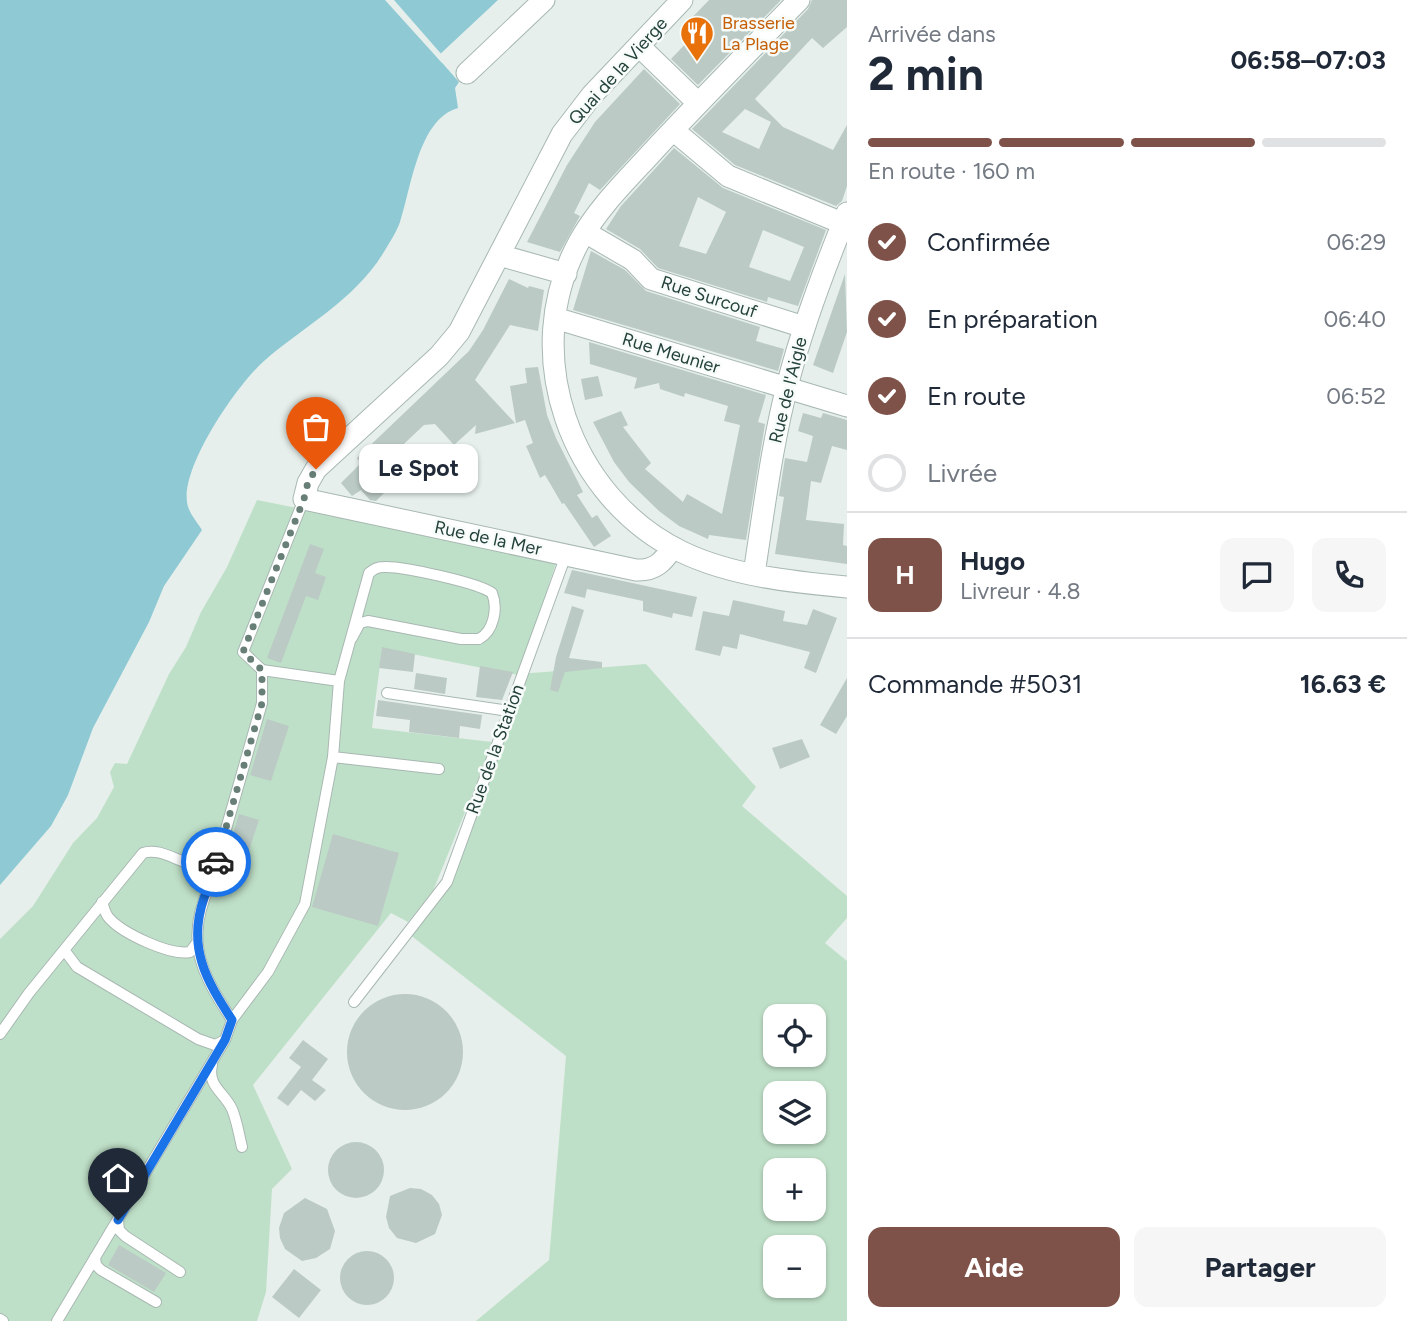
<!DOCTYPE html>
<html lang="fr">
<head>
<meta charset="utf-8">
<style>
  :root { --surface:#fff; --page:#f6f6f7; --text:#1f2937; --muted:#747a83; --line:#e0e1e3; --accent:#7f5249 }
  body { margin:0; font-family:Figtree,sans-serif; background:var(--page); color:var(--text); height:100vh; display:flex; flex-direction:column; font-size:26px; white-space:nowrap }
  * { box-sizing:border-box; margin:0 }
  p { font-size:23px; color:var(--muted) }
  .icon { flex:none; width:38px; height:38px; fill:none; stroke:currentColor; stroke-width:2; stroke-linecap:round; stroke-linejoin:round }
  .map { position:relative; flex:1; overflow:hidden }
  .sheet { display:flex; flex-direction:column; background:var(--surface); width:560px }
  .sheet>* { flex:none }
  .tools { position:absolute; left:763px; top:1004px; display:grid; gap:14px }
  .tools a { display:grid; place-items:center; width:63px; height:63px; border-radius:14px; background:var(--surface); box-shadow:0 2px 5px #0004; font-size:35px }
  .pin { position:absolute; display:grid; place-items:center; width:60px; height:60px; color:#fff; margin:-72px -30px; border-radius:50% 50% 50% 0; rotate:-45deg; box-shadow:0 0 7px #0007 }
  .pin .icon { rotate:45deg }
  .courier { position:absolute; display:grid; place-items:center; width:70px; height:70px; margin:-35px; border:5px solid #1a73e8; border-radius:50%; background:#fff; color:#222; box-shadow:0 2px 9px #0007 }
  .bubble { position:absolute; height:49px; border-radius:14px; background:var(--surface); box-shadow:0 2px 5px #0004; font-size:23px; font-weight:700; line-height:49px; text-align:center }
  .summary em { font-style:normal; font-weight:700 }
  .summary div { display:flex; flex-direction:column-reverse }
  .summary { display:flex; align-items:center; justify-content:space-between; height:119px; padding:0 21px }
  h1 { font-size:46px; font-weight:700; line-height:52px }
  .bar { display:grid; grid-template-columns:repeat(4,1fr); gap:10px 7px; align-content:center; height:84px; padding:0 21px }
  .bar i { height:9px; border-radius:5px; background:var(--line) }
  .bar .current { background:var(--accent) }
  .bar p { grid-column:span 4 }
  .line { display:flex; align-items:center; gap:18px; padding:0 21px; border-top:2px solid var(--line) }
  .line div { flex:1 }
  .round { display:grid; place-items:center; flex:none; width:74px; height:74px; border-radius:14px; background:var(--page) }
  ol { padding:0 21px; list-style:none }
  li { display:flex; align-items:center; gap:21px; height:77px }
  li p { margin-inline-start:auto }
  li .icon { padding:7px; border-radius:50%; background:var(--accent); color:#fff; stroke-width:4 }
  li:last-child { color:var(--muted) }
  li i { width:38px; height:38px; border:4px solid var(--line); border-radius:50% }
  .button { display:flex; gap:14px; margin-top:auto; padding:14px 21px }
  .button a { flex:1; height:80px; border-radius:14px; background:var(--accent); color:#fff; font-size:28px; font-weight:700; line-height:80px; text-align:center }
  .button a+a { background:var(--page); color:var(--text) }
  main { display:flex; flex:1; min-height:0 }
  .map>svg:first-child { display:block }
</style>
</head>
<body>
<main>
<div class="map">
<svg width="847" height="1321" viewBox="0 0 847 1321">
  <rect width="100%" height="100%" fill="#e6efeb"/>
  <path fill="#bfe0c8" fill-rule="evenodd" d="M257,500L557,560L519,674L646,664L756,787L742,806L847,896V918L825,943L847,961V1321H476L549,1260L566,1056L409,934L447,882L485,763L433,891L408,922L391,913L253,1085L292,1169L272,1189L266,1292L257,1321H0V939L33,906L73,843L97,818L114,787L110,772L115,763L127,764L169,674L186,647L201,612L227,567ZM382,648L518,675L492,742L372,728ZM775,1017H814V1055H775ZM775,1094H814V1132H775ZM775,1171H814V1209H775ZM775,1248H814V1286H775Z"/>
  <path fill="#8ec9d4" d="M0,0H498L437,57L459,82L455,88L458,108C418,119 411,190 400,222C396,233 388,245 382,255C353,301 304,326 264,361C237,385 182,465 187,502C188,512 197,522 202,530L164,586L149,622L93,728L68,795L51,826L0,885Z"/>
  <path fill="#e6efeb" d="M385,0H394L443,56L441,57L445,61L442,63Z"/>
  <path fill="#bbcac4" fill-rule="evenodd" d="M709,0H781L698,85L671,59L691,38L681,29Z
    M812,0H847V27L823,48L812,38L755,99L783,127L833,150L847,125V186L842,201L836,206L735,165L692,129L808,9ZM745,109L771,122L759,149L722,132Z
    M644,69L680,104L600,190L589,183L574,213L580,216L560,252L527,242L567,165L595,122Z
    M674,148L723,188L826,230L798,306L768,297L767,302L658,268L640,249L606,229L621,206ZM698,197L726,212L706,254L679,246ZM763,230L804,247L790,281L749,267Z
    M591,251L625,270L646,291L760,327L756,341L784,349L778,371L573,310Z
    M845,274L847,332L833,373L813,365Z
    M509,279L528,288L529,286L544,290L538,331L510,325L475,380L515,423L475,434L476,425L454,445L435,424L424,425L372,474L387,490L376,501L370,500L361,490L352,496L341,483L361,463L357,458L469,351L483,330Z
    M589,342L766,395L758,422L765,424L746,540L709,535L708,539L679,526L659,511L629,482L614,462L593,422L621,411L628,425L623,427L651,463L645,469L683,502L687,494L722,514L740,425L724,421L728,406L685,393L684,397L660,389L659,383L634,389L637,378L590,364Z
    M538,367L547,415L556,438L583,492L577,495L592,518L597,515L611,536L594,547L564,503L562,504L545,475L540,478L526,446L533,443L525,420L516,423L510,386L527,383L525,368Z
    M598,376L603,396L585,400L581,379Z
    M803,413L821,418L823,413L847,420V450L832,446L821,483L811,481L806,520L844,524L843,545L847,546V564L775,554L784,497L779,496L785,458L807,462L813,436L798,431Z
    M310,544L324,549L315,573L326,577L318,600L306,596L281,663L267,658Z
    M572,570L697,597L692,617L673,613L672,618L643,611V601L587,589L585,598L564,593Z
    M733,600L785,611L783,621L807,625L813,609L837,618L816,673L804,668L810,652L740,634L737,649L723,646L720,656L695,650L703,611L729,616Z
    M572,606L584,610L569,658L602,662V668L565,672L558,692L550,690L556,657Z
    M382,647L415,654L413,672L379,668Z
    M480,666L513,672L502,700L476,697Z
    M416,673L447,678L445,694L414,689Z
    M847,678V716L836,734L820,725Z
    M378,700L482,715L480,729L460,726L459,738L409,732L410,720L376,716Z
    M267,719L289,726L271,781L250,775Z
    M802,739L810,757L780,769L772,748Z
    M239,814L259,820L248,853L229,847Z
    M333,834L399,853L378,926L312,907Z
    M347 1052a58 58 0 1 1 116 0a58 58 0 1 1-116 0Z
    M303,1040L328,1059L312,1080L326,1090L315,1101L301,1090L288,1106L277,1098L301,1067L289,1058Z
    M328 1170a28 28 0 1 1 56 0a28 28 0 1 1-56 0Z
    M410,1188L421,1189L432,1195L439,1204L442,1215L435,1234L416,1243L397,1238L389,1228L386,1217L390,1196Z
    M305,1198L327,1209L335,1231L330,1249L316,1258L302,1261L285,1249L280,1238L279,1228L284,1213Z
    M119,1245L166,1273L154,1292L108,1265Z
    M340 1278a27 27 0 1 1 54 0a27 27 0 1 1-54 0Z
    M294,1269L321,1290L299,1318L272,1297Z"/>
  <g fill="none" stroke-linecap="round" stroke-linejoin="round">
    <g stroke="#a8b8b2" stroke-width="12">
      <path id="lane" d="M262,670L339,681
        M387,693L509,711
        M333,757L439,769
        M102,902C104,907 105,914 109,918C122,933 170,956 190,952L196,944
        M65,951L77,967L198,1039L215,1045L225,1040
        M354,1002L447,882L566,555
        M232,1020C201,973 184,940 210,885L262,703V670L243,652L304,499
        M0,1034L29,993L143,853C168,845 192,878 217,860
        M212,1065C207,1086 224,1092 232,1109C237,1121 239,1135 242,1147
        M118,1220L119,1230L125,1236L180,1272
        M95,1257L96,1265L101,1270L156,1302
        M0,1319L3,1321
        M57,1321L225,1040L232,1020L268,972L305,904L333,757L339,681L369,573C374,569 377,567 384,567C402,566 479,583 492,593C498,608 494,631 479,639H461L368,621L360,623L352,638"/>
    </g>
    <g stroke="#a8b8b2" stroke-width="23">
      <path id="street" d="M799,0C751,49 703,98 656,148C629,178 599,206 579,242C518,353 570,498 682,552C732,576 793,582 847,587
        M639,46L698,103
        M467,73L544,0
        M673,130L728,176L847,225
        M585,232L633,260L651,279L804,327
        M499,255L566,274
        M555,318L847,406
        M673,547C663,562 655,571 636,570L304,499L308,483L316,469L439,356L459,332L562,134L592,95L682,0
        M754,574C764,509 772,443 789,379C804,322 825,267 847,213"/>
    </g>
    <use href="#lane" stroke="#fff" stroke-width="10"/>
    <use href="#street" stroke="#fff" stroke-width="21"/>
  </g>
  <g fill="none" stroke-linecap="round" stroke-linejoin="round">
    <path stroke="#687f78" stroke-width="7" stroke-dasharray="0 12.6" d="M216,862L262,703V670L243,652L304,499L308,482L316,469"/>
    <path stroke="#1a73e8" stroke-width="9" d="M118,1220L225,1040L232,1020C206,980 187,947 204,898C209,886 213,875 216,862"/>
  </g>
  <defs>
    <g id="restaurant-pin" transform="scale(1.75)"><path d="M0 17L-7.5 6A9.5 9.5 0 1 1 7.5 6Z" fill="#e8710a" stroke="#f7fbf9"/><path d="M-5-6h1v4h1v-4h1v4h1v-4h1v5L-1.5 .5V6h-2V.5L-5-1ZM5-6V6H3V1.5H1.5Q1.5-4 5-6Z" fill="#fff"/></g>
  </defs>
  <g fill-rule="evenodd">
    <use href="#restaurant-pin" x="697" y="33"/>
  </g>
  <g text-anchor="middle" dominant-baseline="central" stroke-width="5" stroke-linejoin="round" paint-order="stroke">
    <g font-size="18" fill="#c56008" stroke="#f7fbf9" text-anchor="start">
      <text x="722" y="23">Brasserie<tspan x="722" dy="21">La Plage</tspan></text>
    </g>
    <g font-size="18" fill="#24423a" stroke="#f7fbf9">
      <text transform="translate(618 71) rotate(-48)">Quai de la Vierge</text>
      <text transform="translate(709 297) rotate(18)">Rue Surcouf</text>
      <text transform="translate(671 353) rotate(17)">Rue Meunier</text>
      <text transform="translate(788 390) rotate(-76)">Rue de l'Aigle</text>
      <text transform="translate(488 538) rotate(12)">Rue de la Mer</text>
      <text transform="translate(495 749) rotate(-70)">Rue de la Station</text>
    </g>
  </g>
</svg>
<div class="tools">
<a><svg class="icon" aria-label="locate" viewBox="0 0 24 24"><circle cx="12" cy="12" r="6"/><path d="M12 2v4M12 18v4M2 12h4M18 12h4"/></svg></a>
<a><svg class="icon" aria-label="layers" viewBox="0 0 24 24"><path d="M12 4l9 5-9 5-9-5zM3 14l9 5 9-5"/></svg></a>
<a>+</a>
<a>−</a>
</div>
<div class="pin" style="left:316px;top:469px;background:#ea580c"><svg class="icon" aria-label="bag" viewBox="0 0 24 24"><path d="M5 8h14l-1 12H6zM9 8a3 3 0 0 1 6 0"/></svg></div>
<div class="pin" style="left:118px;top:1220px;background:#1f2937"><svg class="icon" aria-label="home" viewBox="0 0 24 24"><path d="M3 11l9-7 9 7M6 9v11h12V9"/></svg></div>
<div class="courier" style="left:216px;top:862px"><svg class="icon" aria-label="car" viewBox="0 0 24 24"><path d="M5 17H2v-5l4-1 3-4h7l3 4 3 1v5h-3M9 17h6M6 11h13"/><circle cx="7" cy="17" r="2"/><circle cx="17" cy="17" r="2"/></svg></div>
<div class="bubble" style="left:359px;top:444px;width:119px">Le Spot</div>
</div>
<section class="sheet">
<div class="summary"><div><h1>2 min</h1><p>Arrivée dans</p></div><em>06:58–07:03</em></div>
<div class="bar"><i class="current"></i><i class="current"></i><i class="current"></i><i></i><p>En route · 160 m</p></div>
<ol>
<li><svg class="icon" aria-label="check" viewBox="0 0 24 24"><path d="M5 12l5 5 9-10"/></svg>Confirmée<p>06:29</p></li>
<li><svg class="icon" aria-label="check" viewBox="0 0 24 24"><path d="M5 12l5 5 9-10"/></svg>En préparation<p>06:40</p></li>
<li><svg class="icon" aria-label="check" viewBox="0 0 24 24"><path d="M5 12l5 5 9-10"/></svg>En route<p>06:52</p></li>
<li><i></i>Livrée</li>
</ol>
<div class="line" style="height:126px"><b class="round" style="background:var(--accent);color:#fff">H</b><div><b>Hugo</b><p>Livreur · 4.8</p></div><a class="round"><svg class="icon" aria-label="chat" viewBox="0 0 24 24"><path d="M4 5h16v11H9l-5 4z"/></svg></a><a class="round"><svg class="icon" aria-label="phone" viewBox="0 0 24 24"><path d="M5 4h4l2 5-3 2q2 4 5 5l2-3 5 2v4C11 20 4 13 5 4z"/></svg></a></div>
<div class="line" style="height:91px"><div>Commande #5031</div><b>16.63 €</b></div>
<div class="button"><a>Aide</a><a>Partager</a></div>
</section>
</main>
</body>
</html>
